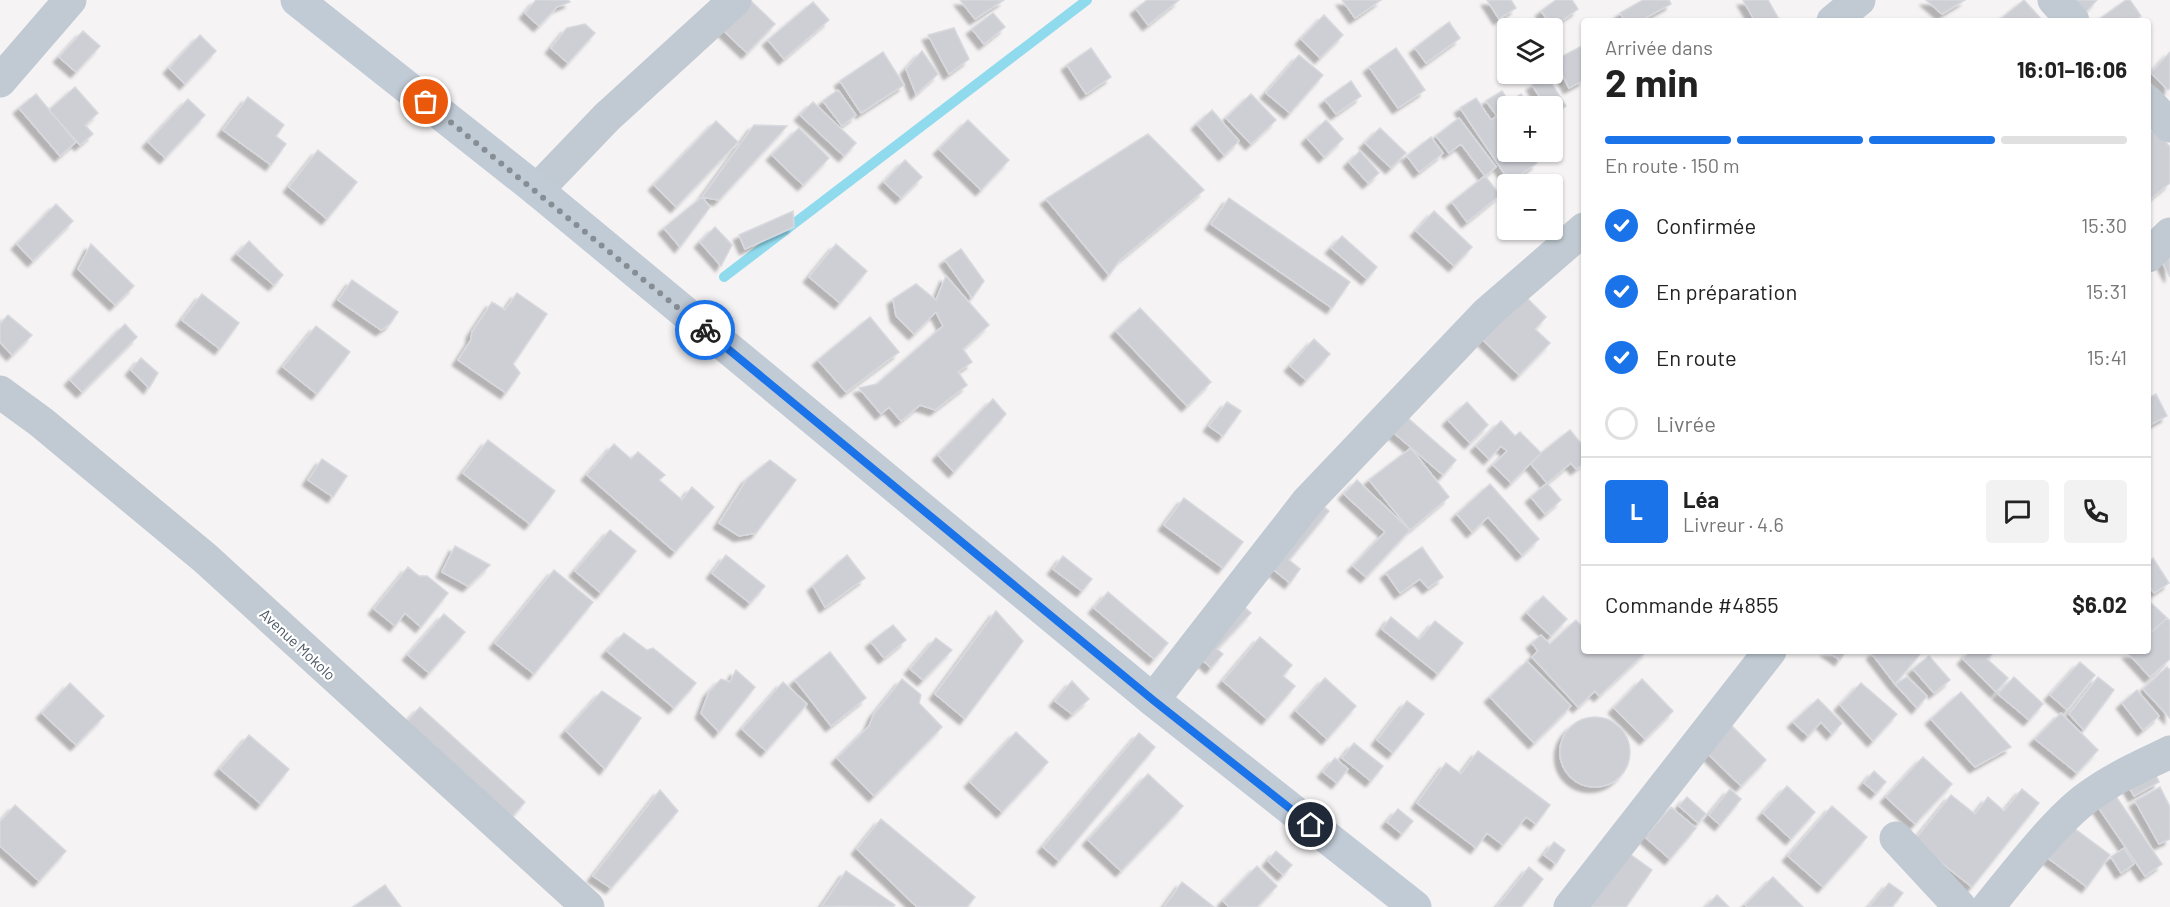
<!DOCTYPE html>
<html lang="fr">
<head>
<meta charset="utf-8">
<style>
  :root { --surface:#fff; --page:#f2f2f2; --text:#222; --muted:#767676; --line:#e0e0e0; --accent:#1a73e8 }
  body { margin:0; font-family:Barlow,sans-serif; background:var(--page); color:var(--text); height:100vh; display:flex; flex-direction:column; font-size:22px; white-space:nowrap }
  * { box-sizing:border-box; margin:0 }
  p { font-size:20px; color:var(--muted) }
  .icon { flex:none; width:33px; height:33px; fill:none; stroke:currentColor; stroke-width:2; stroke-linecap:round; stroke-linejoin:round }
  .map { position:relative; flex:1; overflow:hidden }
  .side { position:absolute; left:1581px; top:18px; width:570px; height:636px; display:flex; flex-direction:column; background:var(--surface); border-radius:6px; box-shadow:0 2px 4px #0004 }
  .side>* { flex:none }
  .controls { position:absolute; left:1497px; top:18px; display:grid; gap:12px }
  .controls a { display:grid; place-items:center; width:66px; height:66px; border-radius:6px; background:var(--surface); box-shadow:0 2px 4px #0004; font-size:30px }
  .pin { position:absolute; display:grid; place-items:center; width:51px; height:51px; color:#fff; margin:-26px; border:3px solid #fff; border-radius:50%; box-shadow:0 2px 6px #0007 }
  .courier { position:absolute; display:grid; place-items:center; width:60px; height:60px; margin:-30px; border:4px solid #1a73e8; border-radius:50%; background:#fff; color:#222; box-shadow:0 2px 8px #0007 }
  .overview em { font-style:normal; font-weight:700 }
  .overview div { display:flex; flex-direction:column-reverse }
  .overview { display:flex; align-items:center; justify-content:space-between; height:102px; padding:0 24px }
  h1 { font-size:39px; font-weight:700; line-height:45px }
  .bar { display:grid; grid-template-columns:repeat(4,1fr); gap:9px 6px; align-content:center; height:72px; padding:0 24px }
  .bar i { height:8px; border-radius:4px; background:var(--line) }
  .bar .on { background:var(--accent) }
  .bar p { grid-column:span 4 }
  .line { display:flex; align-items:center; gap:15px; padding:0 24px; border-top:2px solid var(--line) }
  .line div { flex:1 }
  .round { display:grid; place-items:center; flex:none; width:63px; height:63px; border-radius:6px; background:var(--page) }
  ol { padding:0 24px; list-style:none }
  li { display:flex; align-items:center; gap:18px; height:66px }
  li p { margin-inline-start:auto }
  li .icon { padding:6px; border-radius:50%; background:var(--accent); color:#fff; stroke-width:4 }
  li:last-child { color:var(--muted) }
  li i { width:33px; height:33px; border:3px solid var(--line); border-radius:50% }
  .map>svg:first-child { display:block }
</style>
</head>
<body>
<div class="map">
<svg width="2170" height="907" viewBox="0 0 2170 907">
  <defs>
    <filter id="shadow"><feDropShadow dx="-5.5" dy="5.5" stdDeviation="1.5" flood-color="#0004"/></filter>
  </defs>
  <rect width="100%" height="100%" fill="#f5f3f3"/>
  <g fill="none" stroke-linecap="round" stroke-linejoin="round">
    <path stroke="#90daee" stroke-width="10" d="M724,277L1087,0"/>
  </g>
  <path fill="#cdcfd5" stroke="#d7d9de" stroke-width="1.5" filter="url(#shadow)" d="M536,0H568L570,2L557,7L539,26L525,13Z
    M750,0L775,24L747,53L721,28Z
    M960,0H1004L975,19Z
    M1147,0H1179L1148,25L1136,9Z
    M1342,0H1381L1355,18Z
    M1487,0H1511L1516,8L1499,19Z
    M1556,0H1572L1578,9L1553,27L1541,11Z
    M1643,0H1669L1671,4L1640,21H1625L1620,13Z
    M1743,0H1768L1780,21H1755Z
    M1926,0H1965L1942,14Z
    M2024,0L2043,21H1998Z
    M2073,0H2097L2086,12Z
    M2126,0H2130L2141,16L2134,21L2098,20Z
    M813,2L829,20L784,59L768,40Z
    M993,13L1005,27L984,44L972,29Z
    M1324,15L1343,35L1320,58L1301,39Z
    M1449,22L1460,38L1426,63L1415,48Z
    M585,24L595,33L568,63L551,48L567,28Z
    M954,28L969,59L949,74L928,35Z
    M83,31L100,46L76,72L59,57Z
    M200,35L216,51L185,84L169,68Z
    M1584,45V80L1569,88L1555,60Z
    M1091,48L1111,77L1086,94L1067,65Z
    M1396,48L1425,90L1398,108L1369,67Z
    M922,51L938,74L916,94L906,69Z
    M883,52L904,85L861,113L840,81Z
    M2170,52V88L2168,90L2151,73Z
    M1299,55L1323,75L1290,113L1266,93Z
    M1547,76L1566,106L1552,115V106H1546L1532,85Z
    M1351,81L1361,96L1336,114L1325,100Z
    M75,87L98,113L85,125L93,134L80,145L49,110Z
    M838,90L856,115L842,126L823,101Z
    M1502,91L1509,102L1521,94L1529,106H1508V152H1529L1537,163L1510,182L1460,108L1476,98L1491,120L1497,116L1486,101Z
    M36,94L76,142L60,156L19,108Z
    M1251,94L1276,120L1251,144L1226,118Z
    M248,97L284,125L276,136L286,144L271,165L223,130Z
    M188,99L205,115L165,158L148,142Z
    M813,102L856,143L844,156L800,115Z
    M1212,110L1239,141L1224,155L1197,124Z
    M1459,118L1496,167L1485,176L1461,144L1449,153L1436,136Z
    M968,120L1009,160L981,190L939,149Z
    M1326,120L1343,139L1324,157L1307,138Z
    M716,121L738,142L676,207L654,185Z
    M754,125L787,126L719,200L702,197Z
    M799,128L829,158L803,185L772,155Z
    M1380,128L1406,153L1391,168L1365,143Z
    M2155,129L2170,147V183L2149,200L2148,134Z
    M1148,134L1204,190L1120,260L1109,275L1046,199Z
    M1431,137L1443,153L1419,172L1407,156Z
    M318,150L357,182L327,219L289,187Z
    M1360,151L1379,173L1368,183L1349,162Z
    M905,160L922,177L901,198L884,182Z
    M1485,176L1500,195L1467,222L1452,202Z
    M702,197L710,207L680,247L664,228Z
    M1229,198L1350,282L1332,308L1211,224Z
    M56,204L73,221L33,261L17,244Z
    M793,211L794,227L745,249L739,235Z
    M1434,211L1472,247L1454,266L1416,231Z
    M715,227L732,245L721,266L700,242Z
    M1342,236L1377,267L1367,279L1331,248Z
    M249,241L283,275L274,285L237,254Z
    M91,244L134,286L115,305L78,269Z
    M836,244L867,271L840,303L809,277Z
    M961,249L984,281L972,298L945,260Z
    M2170,255V277L2161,260Z
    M946,276L989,325L963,349L972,362L958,372L967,385L935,410L920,405L901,421L889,407L881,414L859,388L877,384L943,326L936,312L914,334L896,316L893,299L916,284L936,300Z
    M352,280L398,312L390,324L381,330L338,300Z
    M1520,291L1546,317L1535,329L1550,343L1519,375L1478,335Z
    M517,293L547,314L513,364L520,373L506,393L458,360L471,340L472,332L492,302L505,310Z
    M202,294L239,323L220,349L182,320Z
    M1140,308L1211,382L1187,406L1116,331Z
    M8,315L32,335L12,355L0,342V324Z
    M870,317L899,352L846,392L818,360Z
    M125,324L137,337L82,392L70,380Z
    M316,326L350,352L317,394L283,367Z
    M1314,339L1330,354L1306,380L1290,366Z
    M141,358L158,373L149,388L131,370Z
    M2156,394L2167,416L2148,426V398Z
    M993,399L1006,414L954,472L938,455Z
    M1227,402L1241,411L1223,436L1209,426Z
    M1467,402L1488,425L1470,443L1448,420Z
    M1401,412L1456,460L1443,475L1387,427Z
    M1501,421L1515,436L1520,432L1541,453L1511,483L1493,465L1507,451L1501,446L1489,459L1476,446Z
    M1570,430L1584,447V463L1576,469L1571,463L1547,483L1531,464L1541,453Z
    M488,440L555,491L530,524L463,473Z
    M614,444L631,459L638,452L665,475L659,480L682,500L692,487L714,507L675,552L587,475Z
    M1411,448L1449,497L1410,530L1369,480Z
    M322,459L347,476L333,497L308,480Z
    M770,460L796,480L756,533L739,536L719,523L747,479Z
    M1357,480L1410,530L1366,577L1353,566L1385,532L1344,494Z
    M1547,483L1561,500L1545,514L1531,497Z
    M1490,484L1539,539L1522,555L1488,517L1472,532L1457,514Z
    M1184,498L1243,542L1223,568L1164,525Z
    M1315,499L1329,511L1289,560L1300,569L1290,583L1264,562Z
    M610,530L636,551L601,593L575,571Z
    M455,546L490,565L468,586L442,572Z
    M1422,547L1443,577L1428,588L1420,579L1400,593L1386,573Z
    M726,555L765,586L750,603L712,573Z
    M847,555L865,578L825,607L813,586Z
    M1063,556L1092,579L1082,591L1053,569Z
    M2153,558L2169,583L2154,593L2148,584V564Z
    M408,567L419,576H427L448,593L421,627L405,613L395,626L374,609Z
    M554,570L593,602L534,674L495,643Z
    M1108,592L1168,643L1154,659L1094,608Z
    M1543,596L1567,619L1551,636L1527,613Z
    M2148,600L2167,618L2148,635Z
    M1240,603L1251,613L1217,649L1223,654L1211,668L1194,652Z
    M996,611L1023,641L965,719L935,694Z
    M444,614L465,632L429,673L408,655Z
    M1391,617L1419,640L1435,621L1463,643L1438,674L1382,629Z
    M2167,618L2170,621V659L2150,677L2128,653L2148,651V635Z
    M1576,620L1584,629V651H1647L1599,696L1595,691L1578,707L1532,657L1538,651L1532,643L1541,635L1550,644Z
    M893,625L906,640L884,658L871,642Z
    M624,633L647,650L653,648L696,683L674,708L607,651Z
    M1260,637L1292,665L1283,676L1295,686L1267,719L1223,681Z
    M936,638L952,650L923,680L910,669Z
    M1827,651H1846L1840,660Z
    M1875,651H1918L1921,653L1895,684L1872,654Z
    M1970,651H1995L1987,659L2008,678L1996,692L1963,659Z
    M830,652L866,698L831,726L795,680Z
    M1929,656L1950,680L1934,693L1913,669Z
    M1527,661L1571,706L1534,743L1490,697Z
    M2080,662L2095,675L2067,710L2050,695Z
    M2167,667L2170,670V718L2143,689Z
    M736,670L755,687L719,732L701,713L709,692L721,679L730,682Z
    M1907,677L1927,696L1917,708L1895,684Z
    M2014,677L2043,704L2029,720L1998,694Z
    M2098,677L2114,690L2084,730L2069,714Z
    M1325,678L1356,706L1327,739L1296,711Z
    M902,679L921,695L919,703L942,727L874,796L837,758L869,726L874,714Z
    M1642,679L1673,711L1645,739L1614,708Z
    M1072,681L1089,699L1072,714L1055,701Z
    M783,682L807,704L766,751L742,729Z
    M70,683L104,716L76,745L42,713Z
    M1861,683L1897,714L1873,741L1840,705Z
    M2137,690L2159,716L2143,730L2122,703Z
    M602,691L641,718L605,769L566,731Z
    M1961,692L2011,747L1975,767L1931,719Z
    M1818,699L1842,723L1832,734L1821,722L1808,736L1793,722Z
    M1407,701L1424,714L1393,753L1377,740Z
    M420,707L525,802L507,823L402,727Z
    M2061,713L2098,750L2077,773L2035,739Z
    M1560 752a35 35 0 1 1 70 0a35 35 0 1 1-70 0Z
    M1729,723L1766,760L1741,786L1704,750Z
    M1016,732L1048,762L1002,812L970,782Z
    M1139,733L1155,747L1059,861L1043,847Z
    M249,735L289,769L261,804L220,769Z
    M1354,743L1383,766L1371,781L1342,758Z
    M1478,751L1550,805L1536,824L1526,817L1503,845L1487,833L1476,848L1417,803L1446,763L1461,774Z
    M1923,757L1952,784L1915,824L1886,797Z
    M1335,758L1348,769L1337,783L1323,772Z
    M2151,765L2159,782L2134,796L2125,780Z
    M1874,771L1886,782L1876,793L1864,783Z
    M1148,774L1183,806L1121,871L1088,840Z
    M1787,786L1815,812L1791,839L1763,813Z
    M2160,787L2170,807V839L2159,844L2135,801Z
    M1730,789L1741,799L1720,825L1709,815Z
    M2022,789L2039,803L1972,887L1914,841L1951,795L1975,814L1988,797L2004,811Z
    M660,790L678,811L611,888L593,876Z
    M2113,792L2162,864L2145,876L2096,804Z
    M1687,797L1706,814L1698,823L1679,806Z
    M15,805L66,851L39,881L0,846V822Z
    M1832,806L1867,837L1823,887L1788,856Z
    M1671,807L1696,828L1670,859L1645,837Z
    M1398,809L1413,821L1402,834L1387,822Z
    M881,819L975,897L967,907H917L857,849Z
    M2067,823L2110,855L2087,887L2044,855Z
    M1554,842L1565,850L1556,864L1544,855Z
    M2124,848L2134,864L2121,873L2111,857Z
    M1276,851L1292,865L1283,875L1268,861Z
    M1627,852L1652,870L1626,907H1588Z
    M1257,866L1277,886L1257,907H1229L1223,901Z
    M1529,867L1543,879L1521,907H1497Z
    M846,871L895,905L893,907L822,906Z
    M1773,877L1803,907H1747L1745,905Z
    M1182,882L1214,907H1164Z
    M1889,883L1903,893L1892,907H1869Z
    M385,885L401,907H353Z
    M1717,895L1729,907H1706Z"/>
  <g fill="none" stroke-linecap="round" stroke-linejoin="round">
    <path stroke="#c1cad2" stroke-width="33" d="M2054,0L2073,21
      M1833,21L1859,0
      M0,81L70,0
      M2148,102L2170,126
      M537,190L607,117L735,0
      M2148,256L2170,234
      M0,392L41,422L205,558L588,907
      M1153,700L1307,502L1487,313L1584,229
      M1896,838L1960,907
      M1570,907L1770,651
      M1988,907C2014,875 2056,820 2088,797C2113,778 2142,766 2170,752"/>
    <path stroke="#c1cbd6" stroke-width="33" d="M297,0L537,190L1153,700L1415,907"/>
  </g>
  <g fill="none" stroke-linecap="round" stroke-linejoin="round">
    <path stroke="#868d94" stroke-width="6" stroke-dasharray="0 10.8" d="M426,102L705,330"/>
    <path stroke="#1a73e8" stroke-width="8" d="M705,330L1153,700L1311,825"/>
  </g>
  <g text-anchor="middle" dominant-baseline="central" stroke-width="4.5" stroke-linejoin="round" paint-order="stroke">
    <g font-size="15" fill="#4a5661" stroke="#fff">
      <text transform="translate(298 644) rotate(43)">Avenue Mokolo</text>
    </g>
  </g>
</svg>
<div class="controls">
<a><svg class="icon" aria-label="layers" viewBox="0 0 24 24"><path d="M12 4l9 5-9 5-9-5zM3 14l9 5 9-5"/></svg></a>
<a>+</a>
<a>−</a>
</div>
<div class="pin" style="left:426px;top:102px;background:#ea580c"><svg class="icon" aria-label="bag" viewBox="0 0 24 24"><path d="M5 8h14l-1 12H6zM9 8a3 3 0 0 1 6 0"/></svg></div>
<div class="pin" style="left:1311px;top:825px;background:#1f2937"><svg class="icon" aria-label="home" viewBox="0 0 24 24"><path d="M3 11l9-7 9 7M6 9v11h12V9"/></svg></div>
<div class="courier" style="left:705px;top:330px"><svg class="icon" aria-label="bike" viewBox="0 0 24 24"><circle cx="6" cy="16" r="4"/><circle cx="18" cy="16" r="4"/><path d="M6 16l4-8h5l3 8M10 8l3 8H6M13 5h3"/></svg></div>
<section class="side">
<div class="overview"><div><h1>2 min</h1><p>Arrivée dans</p></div><em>16:01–16:06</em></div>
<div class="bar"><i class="on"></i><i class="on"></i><i class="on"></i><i></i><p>En route · 150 m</p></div>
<ol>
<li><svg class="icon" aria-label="check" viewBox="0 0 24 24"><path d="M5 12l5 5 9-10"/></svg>Confirmée<p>15:30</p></li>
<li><svg class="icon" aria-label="check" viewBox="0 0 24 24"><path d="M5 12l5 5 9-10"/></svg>En préparation<p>15:31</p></li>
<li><svg class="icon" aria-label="check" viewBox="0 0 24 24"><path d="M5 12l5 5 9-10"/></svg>En route<p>15:41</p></li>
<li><i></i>Livrée</li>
</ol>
<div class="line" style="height:108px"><b class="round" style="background:var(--accent);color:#fff">L</b><div><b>Léa</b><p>Livreur · 4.6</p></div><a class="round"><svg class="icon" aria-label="chat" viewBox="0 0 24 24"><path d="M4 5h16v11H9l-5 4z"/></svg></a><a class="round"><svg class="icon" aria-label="phone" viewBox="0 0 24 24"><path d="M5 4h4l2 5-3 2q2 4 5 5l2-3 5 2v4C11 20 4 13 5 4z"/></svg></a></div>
<div class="line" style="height:78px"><div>Commande #4855</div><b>$6.02</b></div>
</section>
</div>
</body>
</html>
